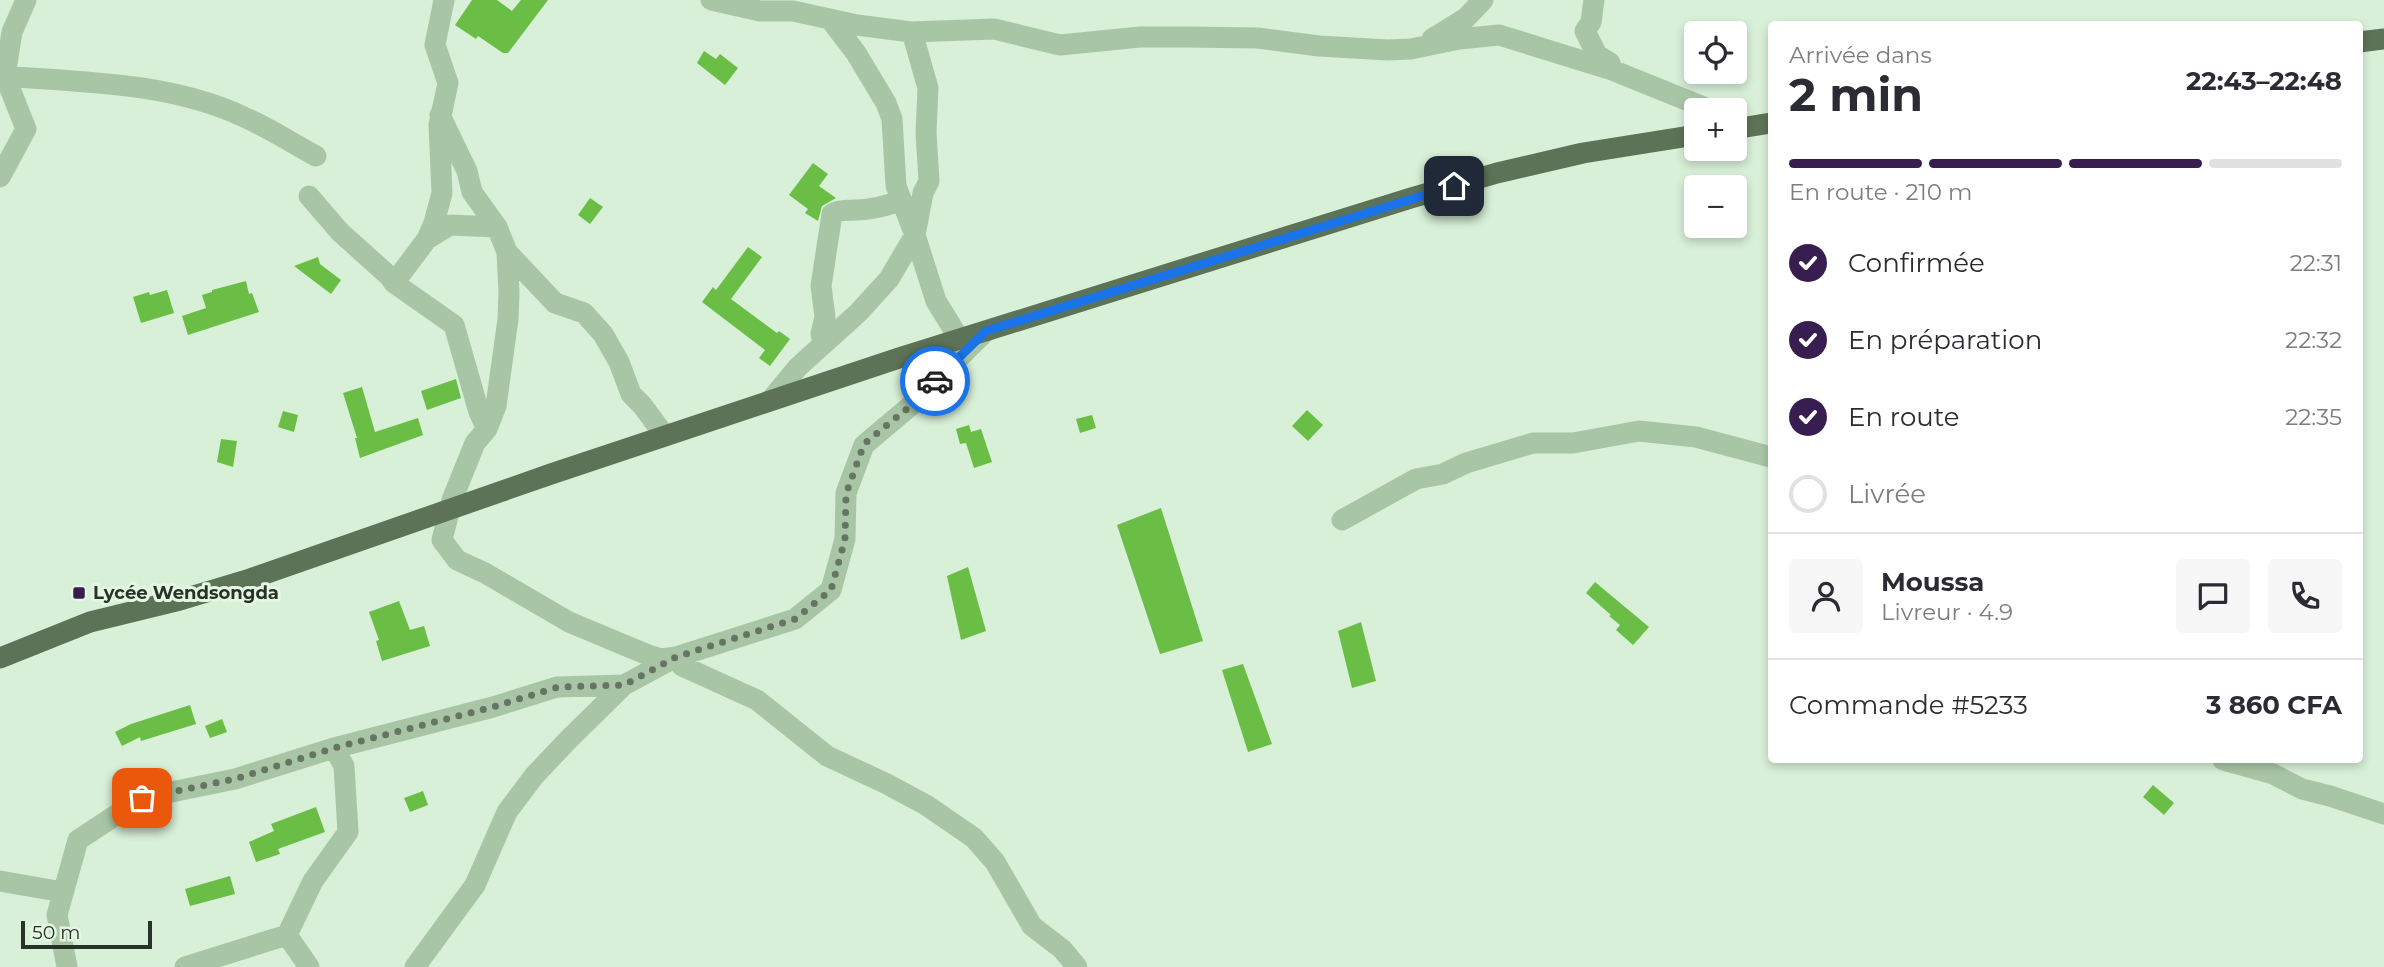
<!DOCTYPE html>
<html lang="fr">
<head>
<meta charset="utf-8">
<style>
  :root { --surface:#fff; --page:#f7f7f7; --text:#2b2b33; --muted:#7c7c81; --line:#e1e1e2; --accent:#381e50 }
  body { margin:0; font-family:Montserrat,sans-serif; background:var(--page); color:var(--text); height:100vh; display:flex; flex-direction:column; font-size:26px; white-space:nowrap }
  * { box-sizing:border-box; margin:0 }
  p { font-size:23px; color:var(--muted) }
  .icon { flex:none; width:38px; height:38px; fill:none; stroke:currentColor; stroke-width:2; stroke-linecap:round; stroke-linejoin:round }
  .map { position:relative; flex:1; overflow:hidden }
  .side { position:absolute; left:1768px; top:21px; width:595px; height:742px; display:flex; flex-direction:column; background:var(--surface); border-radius:7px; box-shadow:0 4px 10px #0003 }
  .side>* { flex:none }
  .tools { position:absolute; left:1684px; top:21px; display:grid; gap:14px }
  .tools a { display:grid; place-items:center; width:63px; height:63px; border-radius:7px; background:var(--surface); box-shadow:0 4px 10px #0003; font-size:35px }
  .scale { position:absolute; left:21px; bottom:18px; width:131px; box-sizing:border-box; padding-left:7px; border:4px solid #283226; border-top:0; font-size:19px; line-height:24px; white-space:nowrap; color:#283226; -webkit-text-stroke:5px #e3f7e3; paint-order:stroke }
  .pin { position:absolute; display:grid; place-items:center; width:60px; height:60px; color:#fff; margin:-30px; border-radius:14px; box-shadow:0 4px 10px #0006 }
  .courier { position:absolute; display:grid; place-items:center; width:70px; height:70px; margin:-35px; border:5px solid #1a73e8; border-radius:50%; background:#fff; color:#222; box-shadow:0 2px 9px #0007 }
  .summary em { font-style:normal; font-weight:700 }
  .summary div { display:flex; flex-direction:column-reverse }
  .summary { display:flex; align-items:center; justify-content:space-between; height:119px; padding:0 21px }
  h1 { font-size:46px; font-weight:700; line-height:52px }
  .bar { display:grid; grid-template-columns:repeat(4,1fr); gap:10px 7px; align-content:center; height:84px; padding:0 21px }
  .bar i { height:9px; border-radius:5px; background:var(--line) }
  .bar .active { background:var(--accent) }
  .bar p { grid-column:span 4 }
  .line { display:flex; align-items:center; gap:18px; padding:0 21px; border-top:2px solid var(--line) }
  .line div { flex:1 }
  .round { display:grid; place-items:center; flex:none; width:74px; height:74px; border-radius:7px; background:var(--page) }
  ol { padding:0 21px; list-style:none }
  li { display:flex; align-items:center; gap:21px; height:77px }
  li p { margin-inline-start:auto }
  li .icon { padding:7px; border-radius:50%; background:var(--accent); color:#fff; stroke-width:4 }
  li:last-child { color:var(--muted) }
  li i { width:38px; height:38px; border:4px solid var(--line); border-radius:50% }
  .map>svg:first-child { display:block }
</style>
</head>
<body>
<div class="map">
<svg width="2384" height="967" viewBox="0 0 2384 967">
  <rect width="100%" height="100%" fill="#d8efd8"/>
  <path fill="#6abe46" d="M472,0H497L512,11L521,0H548L508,53H503L478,36L476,39L455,25Z
    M704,51L716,59L720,54L738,68L725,85L697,63Z
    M813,163L828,174L819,186L836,198L822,206L818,221L805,213L808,209L789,195Z
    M590,198L603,207L590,224L578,215Z
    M748,247L762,257L731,299L777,333L779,331L790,339L770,366L759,358L765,350L702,302L713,287L716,290Z
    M318,257L320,264L341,280L331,294L294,266Z
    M246,281L249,294L252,293L259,312L188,335L182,316L206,308L202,295L212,292V290Z
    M167,290L174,313L141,323L133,297L149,292L150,295Z
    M456,379L461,398L427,410L421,391Z
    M362,387L375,432L418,418L423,435L360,458L355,438H357L343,393Z
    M1307,410L1323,425L1308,441L1292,426Z
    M283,411L298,415L294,432L278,427Z
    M1092,415L1096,428L1080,433L1076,419Z
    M969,425L971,432L981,429L992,462L974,468L966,443L960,444L956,429Z
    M221,439L237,441L233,467L217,462Z
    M1161,508L1203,641L1160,654L1117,525Z
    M968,567L986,631L961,640L947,576Z
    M1595,582L1649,627L1633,645L1616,630L1620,625L1609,616L1611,615L1586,593Z
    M399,601L410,630L424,626L430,646L382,661L376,641L379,640L369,612Z
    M1361,622L1376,681L1352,688L1338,631Z
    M1243,664L1272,744L1248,752L1222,670Z
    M190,705L196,724L141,741L140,737L122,746L115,732L131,724Z
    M222,719L227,732L210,738L205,726Z
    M2153,785L2174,803L2164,815L2143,797Z
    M423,791L428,805L410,812L404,798Z
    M316,807L325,832L278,849L280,854L256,862L249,842L274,831L271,824Z
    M230,876L235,894L190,906L185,889Z"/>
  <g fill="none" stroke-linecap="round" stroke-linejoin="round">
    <path stroke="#a8c6a5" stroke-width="21" d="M711,0L760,11H793L857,25L911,32L994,29L1060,45L1140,37H1187L1257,38L1319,46L1388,50L1411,49L1459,39L1499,35L1612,70L1711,110
      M1594,0L1591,22L1585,31L1597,55L1610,63L1611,68
      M912,32L928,88L926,133L929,181L923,193L915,235L936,301L955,332L956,340
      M1432,39L1466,18L1483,0
      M0,76C81,82 169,82 244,117C269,128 292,143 316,156
      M440,115L467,171L472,192L497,227L507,252L509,292L508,319L496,406L487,429L475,443L452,500L442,540L457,560L485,573L569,622L648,655L662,659L676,657L682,666L757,700L827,756L887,784L926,805L974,838L995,862L1032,926L1062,949L1077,967
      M0,177L26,129L5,76L12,32L26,0
      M309,196L340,232L389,276L394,283L454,325L479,412L487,429
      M427,239L450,225L497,227
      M507,252L555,303L584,313L603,334L619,362L631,394L642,405L665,436
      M394,283L427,239L434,223L442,193L439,125L448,83L435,45L444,0
      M823,343L821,334L825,317L821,286L832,214C840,209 846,211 855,210C868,210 889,206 900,200
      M770,401L798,367L858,313L889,279L915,235L896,186L892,119L886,103L856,53L830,19
      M1342,520L1416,479L1443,474L1466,463L1533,443H1573L1639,431L1696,437L1771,457
      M2223,760L2273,774L2302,789L2330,796L2384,814
      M0,881L63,892
      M67,967L57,915L78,840L142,798L235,779L334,748L493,707L557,687L624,685L676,657L795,619L831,590L845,539L846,493L864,445L908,408L986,331
      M185,967L287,935
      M309,967L287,935L313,881L348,832L344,766L334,748
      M415,967L475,885L507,812L534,776L568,740L624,685"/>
    <path stroke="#5d7357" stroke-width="21" d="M2359,42L2384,39
      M1734,129L1771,123
      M0,658L90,622L180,600L250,579L551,474L899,358L1411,198L1497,173L1583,153L1696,135"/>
  </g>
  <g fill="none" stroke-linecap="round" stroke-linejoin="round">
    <path stroke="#667464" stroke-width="7" stroke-dasharray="0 12.6" d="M142,798L235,779L334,748L493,707L558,687L624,685L676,657L795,619L831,590L845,539L846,494L864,444L908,408L935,381"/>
    <path stroke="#1a73e8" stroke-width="9" d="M935,381L986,331L1454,186"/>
  </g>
  <rect fill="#381e50" stroke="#e3f7e3" stroke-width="2.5" x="72" y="586" width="14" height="14" rx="3.5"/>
  <g text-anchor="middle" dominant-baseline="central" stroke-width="6" stroke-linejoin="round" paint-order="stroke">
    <g font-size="18" font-weight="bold" fill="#283226" stroke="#e3f7e3" text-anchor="start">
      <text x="93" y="593">Lycée Wendsongda</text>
    </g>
  </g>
</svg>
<div class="tools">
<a><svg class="icon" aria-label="locate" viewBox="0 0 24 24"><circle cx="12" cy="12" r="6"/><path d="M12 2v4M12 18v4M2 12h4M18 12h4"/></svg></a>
<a>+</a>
<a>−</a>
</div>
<div class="scale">50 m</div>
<div class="pin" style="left:142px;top:798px;background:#ea580c"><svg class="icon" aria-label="bag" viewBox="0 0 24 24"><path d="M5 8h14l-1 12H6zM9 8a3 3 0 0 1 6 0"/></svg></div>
<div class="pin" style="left:1454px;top:186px;background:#1f2937"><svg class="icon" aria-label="home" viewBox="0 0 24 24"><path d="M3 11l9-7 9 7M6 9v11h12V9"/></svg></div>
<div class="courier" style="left:935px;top:381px"><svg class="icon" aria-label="car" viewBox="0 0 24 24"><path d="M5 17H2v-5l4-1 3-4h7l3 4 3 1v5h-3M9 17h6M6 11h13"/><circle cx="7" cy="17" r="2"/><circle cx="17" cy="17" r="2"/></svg></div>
<section class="side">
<div class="summary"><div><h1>2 min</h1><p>Arrivée dans</p></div><em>22:43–22:48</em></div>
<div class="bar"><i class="active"></i><i class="active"></i><i class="active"></i><i></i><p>En route · 210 m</p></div>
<ol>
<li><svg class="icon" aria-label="check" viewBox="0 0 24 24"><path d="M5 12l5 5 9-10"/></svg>Confirmée<p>22:31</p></li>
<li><svg class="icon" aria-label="check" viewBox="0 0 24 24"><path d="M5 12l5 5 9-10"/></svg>En préparation<p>22:32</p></li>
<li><svg class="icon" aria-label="check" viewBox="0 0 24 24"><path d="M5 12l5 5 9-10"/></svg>En route<p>22:35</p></li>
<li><i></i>Livrée</li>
</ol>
<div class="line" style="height:126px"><a class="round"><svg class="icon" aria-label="person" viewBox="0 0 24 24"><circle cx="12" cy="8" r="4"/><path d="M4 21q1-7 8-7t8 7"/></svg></a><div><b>Moussa</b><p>Livreur · 4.9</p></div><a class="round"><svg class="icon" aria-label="chat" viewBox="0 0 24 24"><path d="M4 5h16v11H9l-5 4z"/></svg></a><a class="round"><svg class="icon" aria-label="phone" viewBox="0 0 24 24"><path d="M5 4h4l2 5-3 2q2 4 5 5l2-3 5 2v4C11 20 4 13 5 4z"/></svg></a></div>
<div class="line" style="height:91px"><div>Commande #5233</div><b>3 860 CFA</b></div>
</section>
</div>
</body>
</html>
